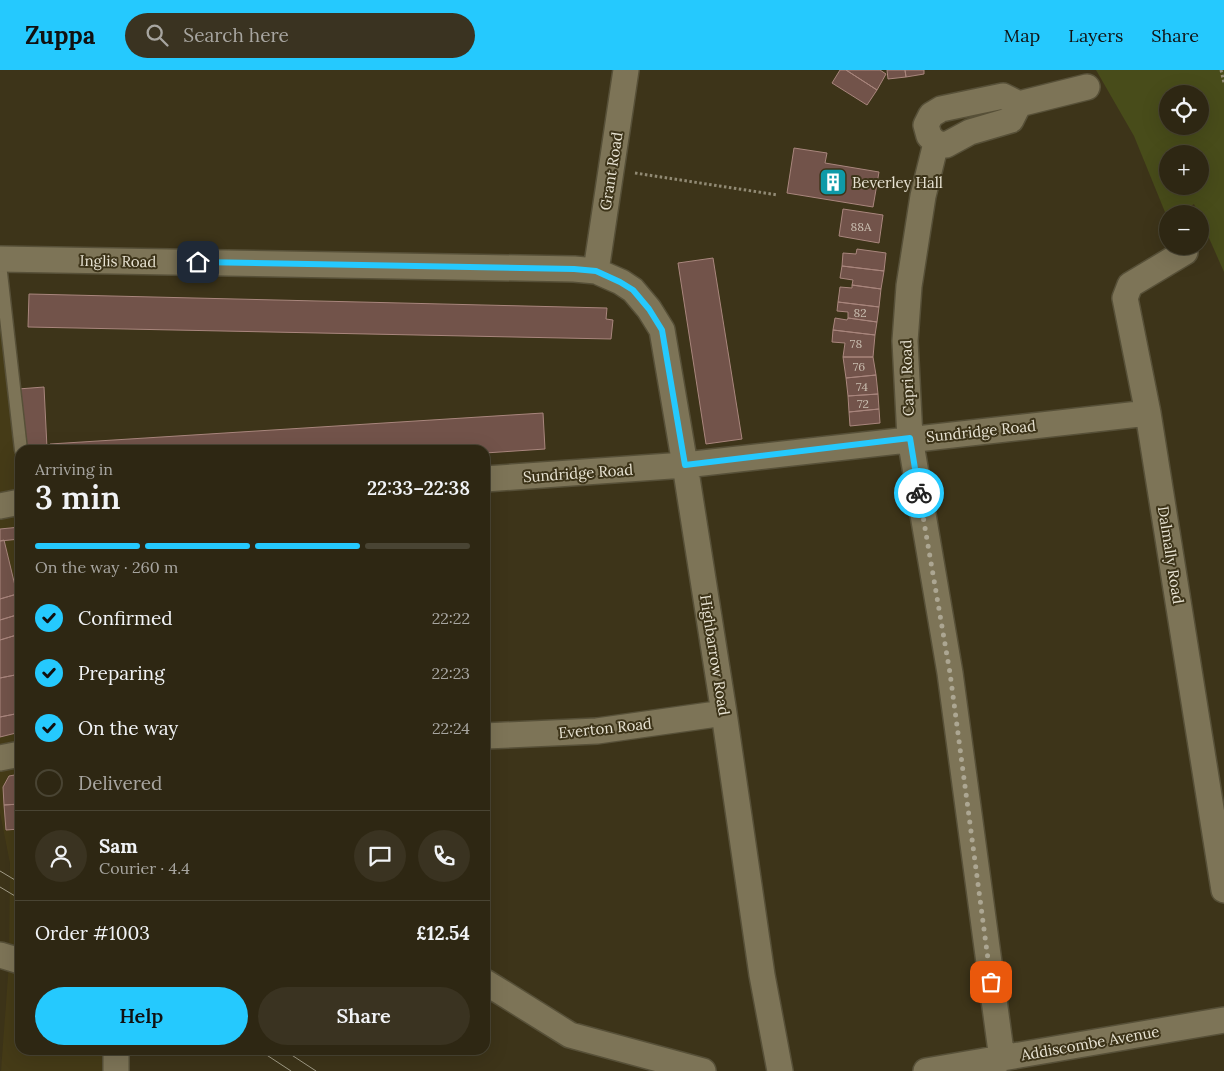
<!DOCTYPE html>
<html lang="en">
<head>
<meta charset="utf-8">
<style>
  :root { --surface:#2e2713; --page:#3a3321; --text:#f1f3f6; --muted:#a7a5a0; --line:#494433; --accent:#25c9fe }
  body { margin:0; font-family:Lora,serif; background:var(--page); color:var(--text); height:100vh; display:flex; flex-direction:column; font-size:19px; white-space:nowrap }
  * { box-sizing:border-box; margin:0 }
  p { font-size:16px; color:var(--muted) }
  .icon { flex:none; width:28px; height:28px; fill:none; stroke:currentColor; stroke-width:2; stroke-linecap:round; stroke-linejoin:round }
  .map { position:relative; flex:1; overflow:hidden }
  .drawer { position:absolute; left:15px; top:375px; width:475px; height:610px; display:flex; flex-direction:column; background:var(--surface); border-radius:15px; box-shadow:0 5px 20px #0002,0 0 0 1px var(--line) }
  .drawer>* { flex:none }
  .tools { position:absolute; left:1159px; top:15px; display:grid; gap:10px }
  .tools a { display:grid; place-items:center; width:50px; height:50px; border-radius:50%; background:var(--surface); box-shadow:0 5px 20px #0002,0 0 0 1px var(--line); font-size:25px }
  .pin { position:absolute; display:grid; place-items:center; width:42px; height:42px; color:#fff; margin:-21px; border-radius:10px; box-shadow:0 2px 8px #0006 }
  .courier { position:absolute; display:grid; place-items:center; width:50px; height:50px; margin:-25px; border:4px solid #25c9fe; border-radius:50%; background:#fff; color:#222; box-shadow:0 1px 6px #0007 }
  .head em { font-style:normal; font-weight:600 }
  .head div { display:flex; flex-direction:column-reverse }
  .head { display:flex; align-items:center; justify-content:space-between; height:85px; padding:0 20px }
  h1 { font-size:32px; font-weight:600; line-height:38px }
  .bar { display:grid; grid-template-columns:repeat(4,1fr); gap:8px 5px; align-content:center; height:60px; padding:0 20px }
  .bar i { height:6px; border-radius:4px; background:var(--line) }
  .bar .selected { background:var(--accent) }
  .bar p { grid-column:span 4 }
  .line { display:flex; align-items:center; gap:12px; padding:0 20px; border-top:1px solid var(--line) }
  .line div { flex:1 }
  .round { display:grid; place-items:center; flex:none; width:52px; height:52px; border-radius:26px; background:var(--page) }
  ol { padding:0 20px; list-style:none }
  li { display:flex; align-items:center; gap:15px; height:55px }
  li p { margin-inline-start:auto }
  li .icon { padding:5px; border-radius:50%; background:var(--accent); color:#111; stroke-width:4 }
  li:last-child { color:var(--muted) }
  li i { width:28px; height:28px; border:2px solid var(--line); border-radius:50% }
  .action { display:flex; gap:10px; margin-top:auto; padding:10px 20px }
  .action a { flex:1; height:58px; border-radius:30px; background:var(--accent); color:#111; font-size:20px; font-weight:600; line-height:58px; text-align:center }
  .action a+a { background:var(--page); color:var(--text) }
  header { display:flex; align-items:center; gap:30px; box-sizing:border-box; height:70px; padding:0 25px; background:var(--accent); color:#111 }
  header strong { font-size:24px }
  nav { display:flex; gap:28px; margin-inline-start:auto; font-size:18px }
  .search { width:350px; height:45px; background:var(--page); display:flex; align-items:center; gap:12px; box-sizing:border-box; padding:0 18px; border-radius:28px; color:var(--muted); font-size:19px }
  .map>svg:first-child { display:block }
</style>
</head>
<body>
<header>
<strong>Zuppa</strong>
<div class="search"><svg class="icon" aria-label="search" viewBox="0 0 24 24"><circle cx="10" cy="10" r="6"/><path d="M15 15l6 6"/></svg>Search here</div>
<nav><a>Map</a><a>Layers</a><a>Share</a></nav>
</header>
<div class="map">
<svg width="1224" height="1001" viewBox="0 0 1224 1001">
  <rect width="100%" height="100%" fill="#3d3419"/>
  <path fill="#453b17" d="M0,211H7L20,405V980H110L109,1001H1L9,893L10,793L0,743Z"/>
  <path fill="#484c1a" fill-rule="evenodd" d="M1096,0H1224V202L1194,134L1178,144H1168L1167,147L1134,66ZM1168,24H1200V56H1168ZM1168,84H1200V116H1168Z"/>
  <path fill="#72534a" stroke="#a9867d" d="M840,0H846L877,20L867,35L832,13Z
    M846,0H880L886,4L877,20Z
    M887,0H905L906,7L888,9Z
    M905,0H924V4L906,7Z
    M794,78L827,83L825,93L879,102L873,137L787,123Z
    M843,139L883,145L879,173L839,166Z
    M857,179L886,183L884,201L842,196L843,183L856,184Z
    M713,188L742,369L706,374L678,193Z
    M842,196L884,201L881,219L852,215L853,210L840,208Z
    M852,215L881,219L879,237L838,232L840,217L852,218Z
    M29,224L607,238L606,249L613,250L611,269L28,257Z
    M838,232L879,237L877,252L848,248V242L837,241Z
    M835,248L847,250L848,248L877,252L875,265L833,260Z
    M833,260L875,265L873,287H843L845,273L832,272Z
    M843,287H873L876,305L846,308Z
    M876,305L878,324L848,326L846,308Z
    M44,317L47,378L21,379L18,319Z
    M878,324L879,339L849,342L848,326Z
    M879,339L880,353L850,356L849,342Z
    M543,343L545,379L485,383V380H50V374Z
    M20,457V469L0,471V459Z
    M4,470L17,524L0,529V471Z
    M17,524L20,544L0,550V529Z
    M20,544V564L0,570V550Z
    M20,564V604L0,608V570Z
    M20,604V643L0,647V608Z
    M20,643V662L0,667V647Z
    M20,704V734L4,735L3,717L9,706Z
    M20,734V759L6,760L4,735Z"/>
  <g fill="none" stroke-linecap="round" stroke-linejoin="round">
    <g stroke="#575038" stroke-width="15">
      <path id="lane" d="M0,194L21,380"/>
    </g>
    <g stroke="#575038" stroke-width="28">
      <path id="street" d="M1019,34L1011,50L970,62L946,75L936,73L929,66L926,55L931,45L941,39L1003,26L1019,34L1087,17
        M936,73L923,126L909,216L905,271L910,368L950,603L1002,989
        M1185,182L1130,215L1125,228L1148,343L1224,820
        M0,189L574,199L596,201L621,212L633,220L649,239L662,260L685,395L724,643L762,905L780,1001
        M596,201L626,0
        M485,409L685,395L1148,343
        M0,436L20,432
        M485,666L597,661L724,643
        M0,688L20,684
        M0,885L20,891
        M485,912L570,965L703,1001
        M116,980V1001
        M926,1001L1224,950"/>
    </g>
    <path stroke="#918a74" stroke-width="3" stroke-dasharray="2.5 2.5" stroke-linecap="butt" d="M1221,0L1224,13
      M635,103L778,125"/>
    <use href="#lane" stroke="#7d7457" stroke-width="12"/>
    <use href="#street" stroke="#7d7457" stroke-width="25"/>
    <path stroke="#a39d88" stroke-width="1" d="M0,801L20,813
      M0,817L20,829
      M259,980L291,1001
      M284,980L316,1001"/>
  </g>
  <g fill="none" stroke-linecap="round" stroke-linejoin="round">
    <path stroke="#aca692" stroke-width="5" stroke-dasharray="0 9" d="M919,423L950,603L991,912"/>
    <path stroke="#25c9fe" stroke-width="6" d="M198,192L574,199L596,201L620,212L633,220L649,239L662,260L685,395L910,368L919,423"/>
  </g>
  <defs>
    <g id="building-square" transform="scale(1.4375)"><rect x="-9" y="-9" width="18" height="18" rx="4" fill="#0f9aa8" stroke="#3d3419"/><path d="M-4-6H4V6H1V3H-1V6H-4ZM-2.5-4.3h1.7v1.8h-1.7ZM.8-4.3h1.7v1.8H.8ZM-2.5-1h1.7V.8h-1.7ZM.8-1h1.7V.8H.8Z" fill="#fff"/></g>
  </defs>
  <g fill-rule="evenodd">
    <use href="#building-square" x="833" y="112"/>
  </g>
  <g text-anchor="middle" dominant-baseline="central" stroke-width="4" stroke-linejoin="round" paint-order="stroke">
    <g font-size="12" fill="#cabfb1">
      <text x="861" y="156">88A</text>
      <text x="860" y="242">82</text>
      <text x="856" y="273">78</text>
      <text x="859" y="296">76</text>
      <text x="862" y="316">74</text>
      <text x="863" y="333">72</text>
    </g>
    <g font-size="15" fill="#e8e3d3" stroke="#3d3419">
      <text transform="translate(611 101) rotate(-81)">Grant Road</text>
      <text transform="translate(118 191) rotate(1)">Inglis Road</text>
      <text transform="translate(907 308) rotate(-92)">Capri Road</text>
      <text transform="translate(981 361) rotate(-6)">Sundridge Road</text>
      <text transform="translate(578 403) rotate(-4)">Sundridge Road</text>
      <text transform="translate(1171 485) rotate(81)">Dalmally Road</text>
      <text transform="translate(715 585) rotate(81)">Highbarrow Road</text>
      <text transform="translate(605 658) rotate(-6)">Everton Road</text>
      <text transform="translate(1090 973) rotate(-10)">Addiscombe Avenue</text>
    </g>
    <g font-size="15" fill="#e8e3d3" stroke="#3d3419" text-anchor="start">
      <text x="852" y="112">Beverley Hall</text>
    </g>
  </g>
</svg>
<div class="tools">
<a><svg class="icon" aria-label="locate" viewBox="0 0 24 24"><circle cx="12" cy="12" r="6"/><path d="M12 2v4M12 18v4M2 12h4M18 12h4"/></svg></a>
<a>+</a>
<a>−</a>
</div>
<div class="pin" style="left:991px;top:912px;background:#ea580c"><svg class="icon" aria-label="bag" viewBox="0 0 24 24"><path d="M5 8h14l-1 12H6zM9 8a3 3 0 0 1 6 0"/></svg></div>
<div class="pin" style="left:198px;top:192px;background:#1f2937"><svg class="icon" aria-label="home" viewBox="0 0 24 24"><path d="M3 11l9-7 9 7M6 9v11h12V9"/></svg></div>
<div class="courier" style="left:919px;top:423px"><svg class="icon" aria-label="bike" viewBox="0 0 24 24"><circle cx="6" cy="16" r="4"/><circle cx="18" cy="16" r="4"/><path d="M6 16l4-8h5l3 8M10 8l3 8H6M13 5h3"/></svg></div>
<section class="drawer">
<div class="head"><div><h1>3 min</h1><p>Arriving in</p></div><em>22:33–22:38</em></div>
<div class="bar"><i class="selected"></i><i class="selected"></i><i class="selected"></i><i></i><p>On the way · 260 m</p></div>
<ol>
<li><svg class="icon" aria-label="check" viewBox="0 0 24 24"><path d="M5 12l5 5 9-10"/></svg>Confirmed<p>22:22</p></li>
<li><svg class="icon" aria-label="check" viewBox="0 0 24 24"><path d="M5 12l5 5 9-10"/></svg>Preparing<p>22:23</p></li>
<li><svg class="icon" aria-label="check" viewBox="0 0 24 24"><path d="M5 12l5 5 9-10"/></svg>On the way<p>22:24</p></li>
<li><i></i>Delivered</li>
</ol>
<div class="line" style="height:90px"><a class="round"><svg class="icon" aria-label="person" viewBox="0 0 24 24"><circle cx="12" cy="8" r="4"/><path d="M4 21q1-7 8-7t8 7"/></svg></a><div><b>Sam</b><p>Courier · 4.4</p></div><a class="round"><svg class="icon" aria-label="chat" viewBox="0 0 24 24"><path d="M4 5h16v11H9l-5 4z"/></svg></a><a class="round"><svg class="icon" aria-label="phone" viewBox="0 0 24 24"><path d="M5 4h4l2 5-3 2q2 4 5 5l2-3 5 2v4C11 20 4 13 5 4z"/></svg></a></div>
<div class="line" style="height:65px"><div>Order #1003</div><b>£12.54</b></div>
<div class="action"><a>Help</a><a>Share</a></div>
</section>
</div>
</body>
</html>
